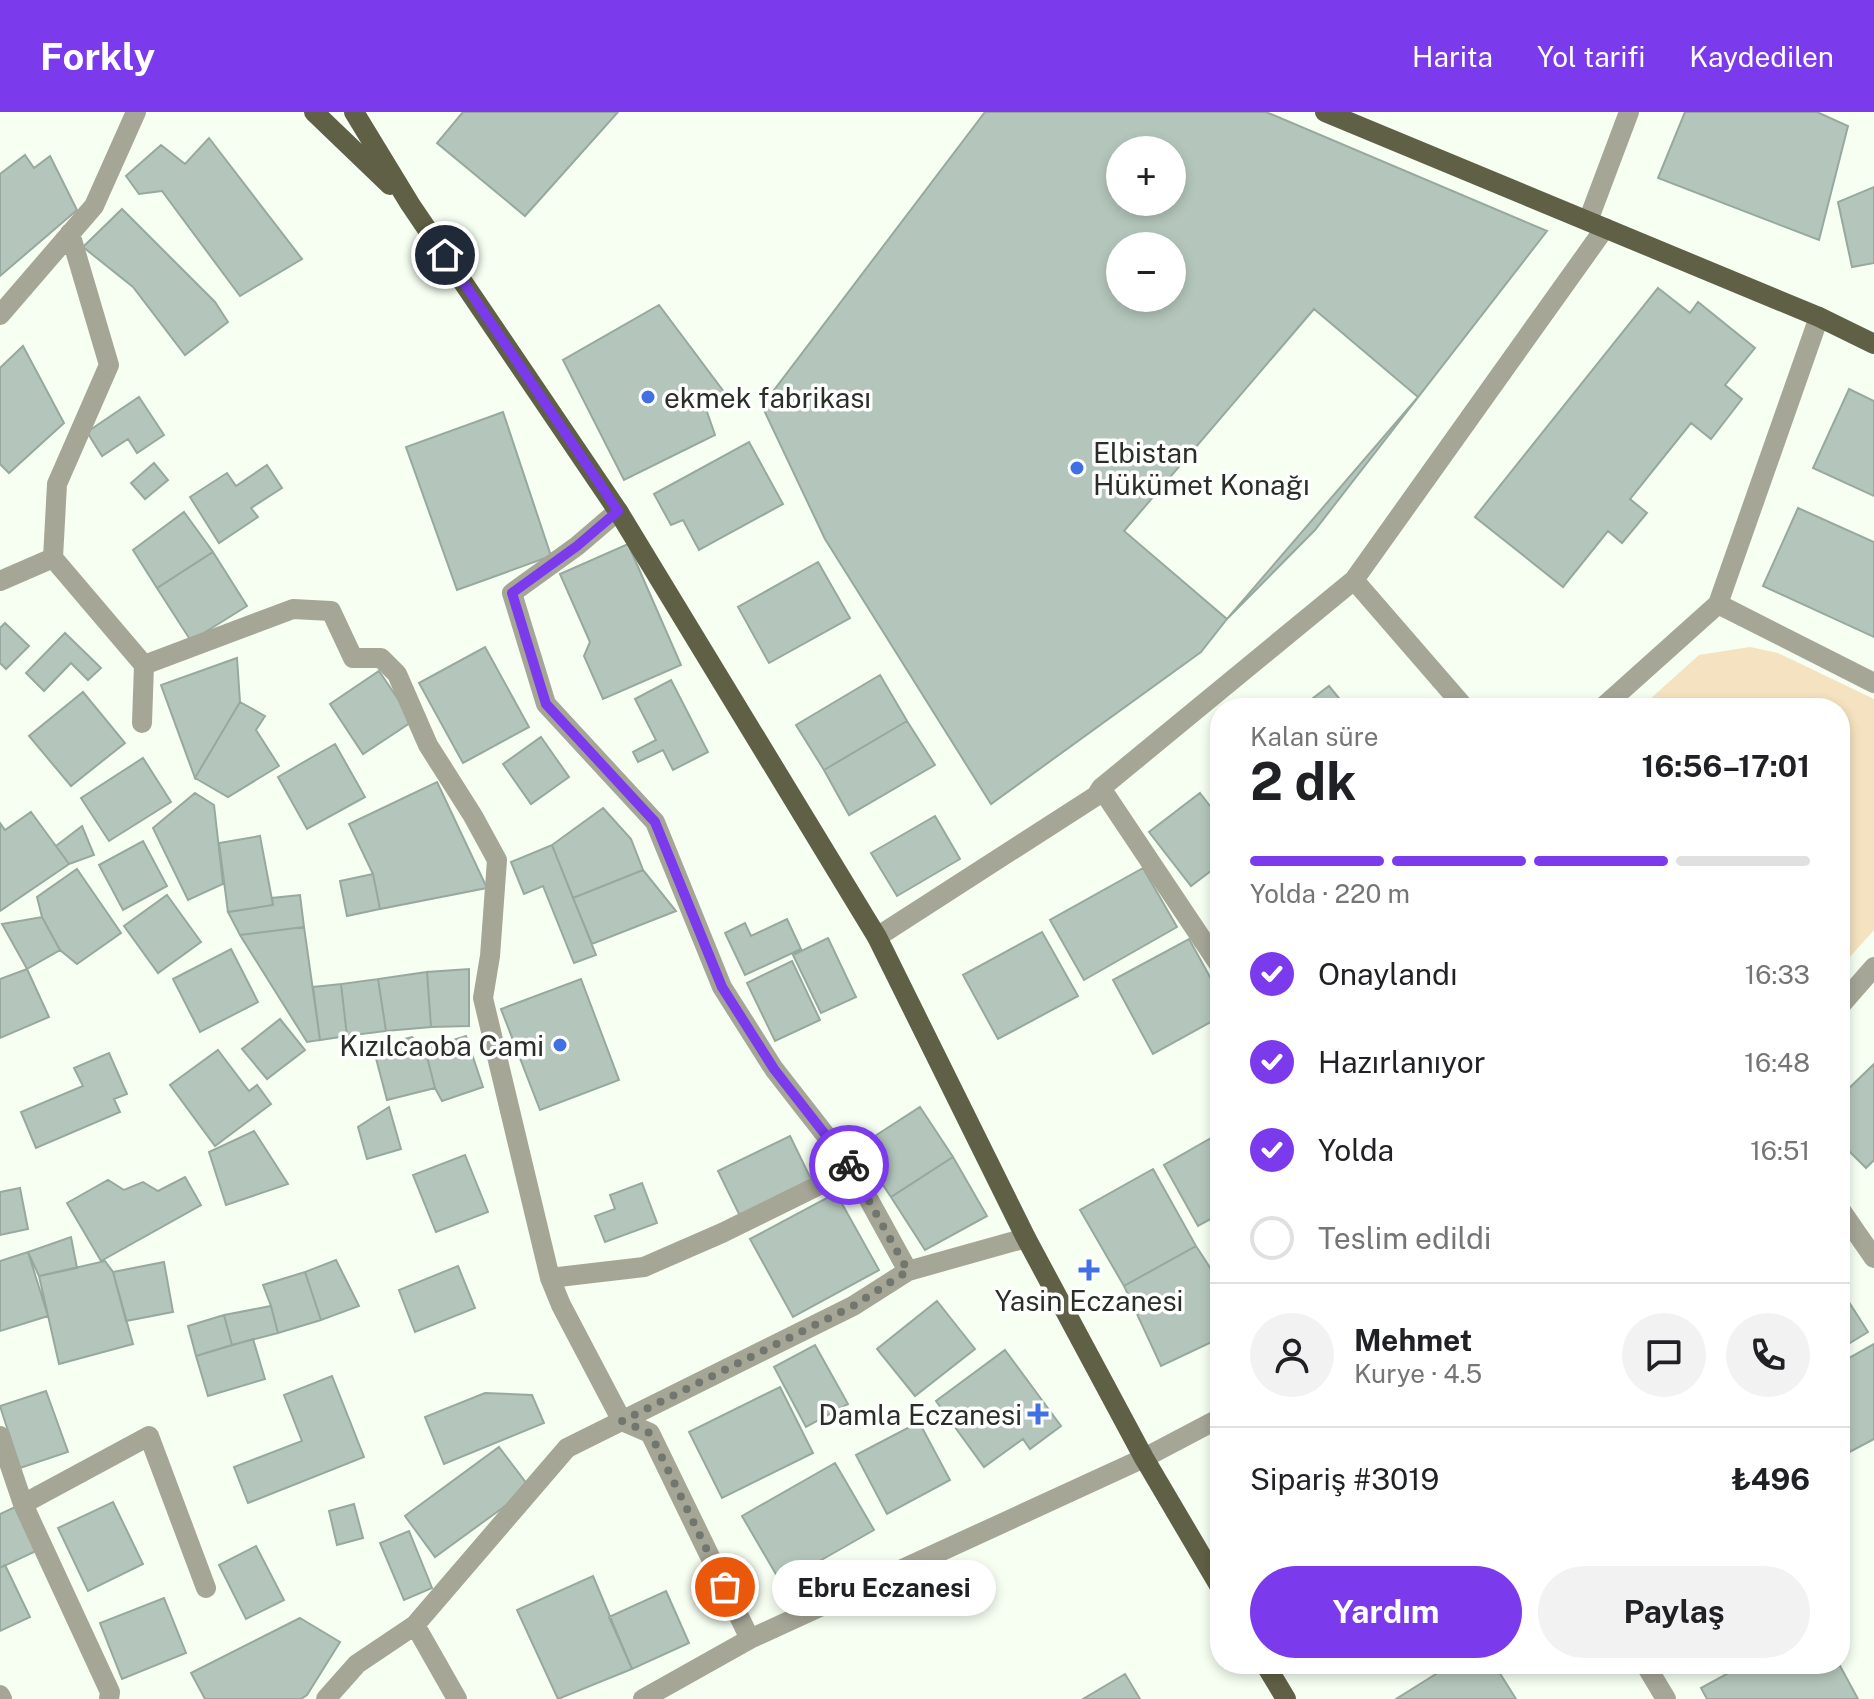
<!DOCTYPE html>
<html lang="tr">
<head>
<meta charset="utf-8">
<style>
  :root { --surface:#fff; --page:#f2f2f2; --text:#202124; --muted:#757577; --line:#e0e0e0; --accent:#7c3aed }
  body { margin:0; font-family:"Public Sans",sans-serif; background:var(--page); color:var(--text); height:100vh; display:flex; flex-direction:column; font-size:30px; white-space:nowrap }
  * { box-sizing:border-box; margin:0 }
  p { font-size:26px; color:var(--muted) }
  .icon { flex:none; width:44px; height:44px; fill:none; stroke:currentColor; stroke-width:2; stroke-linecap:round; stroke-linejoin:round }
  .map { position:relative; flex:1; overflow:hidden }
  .side { position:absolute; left:1210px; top:586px; width:640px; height:976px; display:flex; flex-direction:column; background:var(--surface); border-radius:32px; box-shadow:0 4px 12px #0003 }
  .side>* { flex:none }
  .tools { position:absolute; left:1106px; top:24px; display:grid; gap:16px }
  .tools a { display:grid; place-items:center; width:80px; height:80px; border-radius:50%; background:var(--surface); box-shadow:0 4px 12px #0003; font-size:40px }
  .pin { position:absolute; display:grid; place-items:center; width:68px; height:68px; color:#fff; margin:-34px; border:4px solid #fff; border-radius:50%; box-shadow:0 2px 8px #0007 }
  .courier { position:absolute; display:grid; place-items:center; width:80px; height:80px; margin:-40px; border:6px solid #7c3aed; border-radius:50%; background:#fff; color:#222; box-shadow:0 2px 10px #0007 }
  .bubble { position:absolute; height:56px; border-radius:28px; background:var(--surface); box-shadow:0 4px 12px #0003; font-size:26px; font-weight:700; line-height:56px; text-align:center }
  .summary em { font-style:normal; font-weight:700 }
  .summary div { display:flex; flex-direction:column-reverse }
  .summary { display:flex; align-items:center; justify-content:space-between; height:136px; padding:0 40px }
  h1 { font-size:52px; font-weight:700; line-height:60px }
  .bar { display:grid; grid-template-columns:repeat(4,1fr); gap:12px 8px; align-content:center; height:96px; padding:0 40px }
  .bar i { height:10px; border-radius:6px; background:var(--line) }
  .bar .current { background:var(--accent) }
  .bar p { grid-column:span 4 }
  .line { display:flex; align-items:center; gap:20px; padding:0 40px; border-top:2px solid var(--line) }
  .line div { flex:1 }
  .round { display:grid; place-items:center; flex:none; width:84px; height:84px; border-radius:42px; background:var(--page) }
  ol { padding:0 40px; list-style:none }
  li { display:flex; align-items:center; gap:24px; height:88px }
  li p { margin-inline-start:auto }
  li .icon { padding:8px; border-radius:50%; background:var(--accent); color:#fff; stroke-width:4 }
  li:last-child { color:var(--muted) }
  li i { width:44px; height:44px; border:4px solid var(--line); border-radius:50% }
  .action { display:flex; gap:16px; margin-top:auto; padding:16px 40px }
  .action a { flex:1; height:92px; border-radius:48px; background:var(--accent); color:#fff; font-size:32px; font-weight:700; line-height:92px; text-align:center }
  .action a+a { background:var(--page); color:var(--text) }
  header { display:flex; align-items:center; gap:48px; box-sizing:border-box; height:112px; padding:0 40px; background:var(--accent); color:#fff }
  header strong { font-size:38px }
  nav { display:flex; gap:44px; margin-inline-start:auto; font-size:28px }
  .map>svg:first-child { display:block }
</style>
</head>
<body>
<header>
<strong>Forkly</strong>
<nav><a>Harita</a><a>Yol tarifi</a><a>Kaydedilen</a></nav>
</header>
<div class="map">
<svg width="1874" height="1587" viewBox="0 0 1874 1587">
  <rect width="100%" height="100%" fill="#f6fff2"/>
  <path fill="#f4e2c0" d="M1750,535L1778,541L1874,587V818L1840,856V596H1640L1699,543Z"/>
  <path fill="#b4c6bb" stroke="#97a99e" stroke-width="2" fill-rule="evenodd" d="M463,0H618L525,104L437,31Z
    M985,0H1266L1547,119L1315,418L1227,507L1201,540L991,692L825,427L762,294ZM1120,38H1172V90H1120ZM1120,134H1172V186H1120Z
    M1685,0H1817L1848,14L1819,128L1658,66Z
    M209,26L302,147L240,184L162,79L139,82L126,64L161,33L185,52Z
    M25,43L34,56L50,44L77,98L0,164V62Z
    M1874,75V151L1852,155L1838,90Z
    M122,97L215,190L228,210L185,243L133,175L83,135Z
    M1658,176L1690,201L1698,190L1755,236L1725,273L1742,287L1711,327L1691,311L1630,387L1647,401L1622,431L1608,419L1563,475L1475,405Z
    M659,193L724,280L704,291L715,323L624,368L563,248Z
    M1314,197L1418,285L1227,507L1124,419Z
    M23,234L64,311L9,361L0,352V256Z
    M1849,277L1874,289V384L1813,356Z
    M139,285L164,323L137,341L128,327L102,344L87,320Z
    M503,300L551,444L457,478L406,335Z
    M749,330L783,392L699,438L683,408L671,413L654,382Z
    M154,351L168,368L145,387L131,371Z
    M267,353L282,376L251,396L258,405L219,431L190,385L227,361L236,374Z
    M1798,396L1874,430V525L1763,474Z
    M184,400L213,440L157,476L133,438Z
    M628,432L681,553L603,587L584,544L590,530L560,462Z
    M213,440L247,494L191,529L157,476Z
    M818,450L850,506L769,551L738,495Z
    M5,511L29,534L6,557L0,551V516Z
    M65,521L101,556L88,568L71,551L44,579L26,561Z
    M485,535L529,615L463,651L419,571Z
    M237,546L240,590L195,666L161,573Z
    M379,559L413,609L363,642L330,592Z
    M880,563L907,609L824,658L796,613Z
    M671,568L708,640L673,658L663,638L638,650L633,640L656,628L635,587Z
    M1329,574L1347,596H1300Z
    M83,580L125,631L71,674L29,624Z
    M240,590L265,604L256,618L279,654L228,685L195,666Z
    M907,609L935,653L849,703L824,658Z
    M541,625L569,665L531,692L503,652Z
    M335,632L365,685L307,717L278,665Z
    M143,646L171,690L109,729L81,686Z
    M437,670L487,776L380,797L373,762L349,712Z
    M195,681L214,693L223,772L188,788L153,716Z
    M1200,681L1220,707V752L1191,774L1149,720Z
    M603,696L631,727L643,758L573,786L552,733Z
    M31,700L69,752L0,799V711L5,718Z
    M935,704L960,747L897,784L871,741Z
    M82,714L94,743L69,752L56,734Z
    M260,724L273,793L228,800L219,731Z
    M143,729L167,774L123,798L99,753Z
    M552,733L596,843L574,851L543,774L524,782L511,750Z
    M1143,756L1177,815L1084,868L1050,808Z
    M77,757L121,821L77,852L60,838L42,805L37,785Z
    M643,758L676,799L592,832L573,786Z
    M373,762L380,797L347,804L340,769Z
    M167,783L201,830L158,861L124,814Z
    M300,783L304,815L240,823L228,800L273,793L272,786Z
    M42,805L60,838L27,857L2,812Z
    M787,807L801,837L745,863L725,821L745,811L751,824Z
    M304,815L320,928L307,930L240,823Z
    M1042,820L1078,884L998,927L963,863Z
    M828,826L856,885L821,901L793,843Z
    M1189,827L1220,883V905L1153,942L1113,868Z
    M231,837L258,890L200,920L173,867Z
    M792,849L820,908L775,929L747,871Z
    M27,857L49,905L0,926V867Z
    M469,857V914L431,915L427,860Z
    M427,860L431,915L386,919L378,867Z
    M378,867L386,919L347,924L341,872Z
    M581,867L619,968L540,998L501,897Z
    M341,872L347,924L320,928L313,875Z
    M280,907L305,938L267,967L242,937Z
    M466,924L483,975L442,989L435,976L425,937Z
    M412,925L425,937L435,976L387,988L373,935Z
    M218,938L249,979L257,973L271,992L215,1034L170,973Z
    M109,941L127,982L114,987L120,1000L36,1036L21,1000L83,974L74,956Z
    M1874,952V1048L1866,1056L1840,1030V985Z
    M389,995L401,1037L367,1047L358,1015Z
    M920,995L953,1045L891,1085L858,1035Z
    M254,1019L288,1072L226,1093L209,1040Z
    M1220,1021V1102L1198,1114L1164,1053Z
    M790,1024L812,1069L740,1104L718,1059Z
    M465,1043L488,1100L436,1120L413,1063Z
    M953,1045L987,1104L925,1138L891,1085Z
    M1153,1057L1196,1134L1124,1174L1080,1098Z
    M185,1065L201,1093L101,1149L67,1091L108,1068L124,1078L143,1070L158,1079Z
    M642,1071L657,1111L605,1130L595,1104L615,1097L610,1083Z
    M20,1076L28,1117L0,1123V1080Z
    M836,1081L879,1158L793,1205L750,1127Z
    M71,1125L77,1156L39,1164L28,1140Z
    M1196,1134L1220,1171V1226L1161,1254L1124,1174Z
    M28,1140L48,1204L0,1219V1149Z
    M336,1148L359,1194L321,1208L305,1160Z
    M105,1149L113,1160L133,1232L59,1252L39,1164Z
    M164,1150L173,1200L126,1209L113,1160Z
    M458,1154L475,1196L415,1220L399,1178Z
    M305,1160L321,1208L278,1221L271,1194L263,1173Z
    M1840,1176L1868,1220L1840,1237Z
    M937,1189L975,1237L915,1284L877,1237Z
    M271,1194L278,1221L232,1233L224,1203Z
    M224,1203L232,1233L196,1244L188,1214Z
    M253,1227L265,1267L208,1284L196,1244Z
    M1874,1232V1327L1840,1345V1251Z
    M815,1233L848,1292L806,1315L774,1255Z
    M1005,1238L1061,1314L1030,1337L1023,1327L984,1355L936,1289Z
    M332,1264L364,1345L248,1391L234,1355L302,1329L284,1283Z
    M780,1275L813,1341L722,1386L689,1320Z
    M46,1279L68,1340L20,1356L0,1294Z
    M485,1281L532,1283L544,1311L444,1352L425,1305Z
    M919,1310L950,1368L887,1402L856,1343Z
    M499,1335L530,1376L435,1445L405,1404Z
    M835,1351L874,1418L781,1471L742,1404Z
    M113,1390L143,1452L88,1479L58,1416Z
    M354,1392L363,1426L337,1433L329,1399Z
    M15,1395L36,1439L0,1456V1402Z
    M409,1419L432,1476L404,1488L380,1431Z
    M256,1434L284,1488L246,1507L219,1453Z
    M5,1453L30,1505L0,1519V1456Z
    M593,1464L632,1557L558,1587L517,1498Z
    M666,1479L689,1531L632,1557L609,1505Z
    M164,1486L186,1541L122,1567L100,1511Z
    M300,1506L340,1530L307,1583L301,1587H205L191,1561Z
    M1452,1552H1494L1516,1587H1396Z
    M1745,1552H1839L1858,1587H1707L1701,1576Z
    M1125,1562L1140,1587H1083Z"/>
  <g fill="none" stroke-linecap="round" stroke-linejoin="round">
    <path stroke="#a5a696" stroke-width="20" d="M1588,109L1629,0
      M70,121L109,253L57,372L53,446L144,553
      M0,203L94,94L136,0
      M618,399L577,434L512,481L546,592L655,710L722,875L774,957L852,1057L908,1159L1026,1126
      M1354,468L1465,596
      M0,469L53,446
      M1718,492L1874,571
      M1602,596L1718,492L1819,205
      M142,611L144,553L293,497L331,499L353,546H381L397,562L428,633L473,704L497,748L490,844L483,886L550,1166L561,1193L622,1309L650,1321L750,1527
      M1101,676L1220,854
      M877,825L1096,684L1101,676L1354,468L1605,116
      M1840,894L1874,855
      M1840,1097L1874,1146
      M550,1166L644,1155L722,1121L852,1057
      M0,1324L23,1392L110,1580L109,1587
      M23,1392L149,1324L206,1476
      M415,1513L567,1336L853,1194L908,1159
      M1645,1552L1666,1587
      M0,1583L2,1587
      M326,1587L357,1552L415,1513L457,1587
      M643,1587L750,1527L1144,1346L1220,1306"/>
    <path stroke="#5f6045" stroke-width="20" d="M314,0L390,73
      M354,0L410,92L618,399L877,825L1026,1126L1144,1346L1220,1475
      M1325,0L1819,205L1874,232
      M1265,1552L1286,1587"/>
  </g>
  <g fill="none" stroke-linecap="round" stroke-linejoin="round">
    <path stroke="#71776f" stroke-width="8" stroke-dasharray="0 14.4" d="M725,1475L650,1321L622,1309L853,1194L908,1159L849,1053"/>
    <path stroke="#7c3aed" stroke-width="10" d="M445,143L618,399L577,434L512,481L546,592L655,710L722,875L774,957L849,1053"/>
  </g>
  <g fill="#4070e1" stroke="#fff" stroke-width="3">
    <circle cx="648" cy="285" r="8"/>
    <circle cx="1077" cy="356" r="8"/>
    <circle cx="560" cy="933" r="8"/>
    <path d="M1085 1146h8v8h8v8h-8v8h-8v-8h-8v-8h8z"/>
    <path d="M1034 1290h8v8h8v8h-8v8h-8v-8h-8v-8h8z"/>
  </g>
  <g text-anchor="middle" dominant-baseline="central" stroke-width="7" stroke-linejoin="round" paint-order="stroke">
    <g font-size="28" fill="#2a2e28" stroke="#fff" text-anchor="start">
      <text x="664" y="285">ekmek fabrikası</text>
      <text x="1093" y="340">Elbistan<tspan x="1093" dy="32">Hükümet Konağı</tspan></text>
      <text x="544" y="933" text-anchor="end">Kızılcaoba Cami</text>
      <text x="1089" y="1188" text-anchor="middle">Yasin Eczanesi</text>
      <text x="1022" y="1302" text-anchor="end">Damla Eczanesi</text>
    </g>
  </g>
</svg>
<div class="tools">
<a>+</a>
<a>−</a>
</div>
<div class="pin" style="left:725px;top:1475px;background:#ea580c"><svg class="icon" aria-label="bag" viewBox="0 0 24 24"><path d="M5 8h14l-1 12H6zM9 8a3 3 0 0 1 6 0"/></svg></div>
<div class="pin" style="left:445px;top:143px;background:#1f2937"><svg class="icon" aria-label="home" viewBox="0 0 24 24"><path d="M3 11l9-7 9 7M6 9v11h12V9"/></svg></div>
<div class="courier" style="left:849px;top:1053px"><svg class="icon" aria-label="bike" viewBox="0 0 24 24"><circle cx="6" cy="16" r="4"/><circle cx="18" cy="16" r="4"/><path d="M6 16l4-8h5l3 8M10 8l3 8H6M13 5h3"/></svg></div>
<div class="bubble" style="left:772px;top:1448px;width:224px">Ebru Eczanesi</div>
<section class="side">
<div class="summary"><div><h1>2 dk</h1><p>Kalan süre</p></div><em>16:56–17:01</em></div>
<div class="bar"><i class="current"></i><i class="current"></i><i class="current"></i><i></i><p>Yolda · 220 m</p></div>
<ol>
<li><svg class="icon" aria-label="check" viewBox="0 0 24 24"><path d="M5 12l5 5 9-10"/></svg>Onaylandı<p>16:33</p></li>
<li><svg class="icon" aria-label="check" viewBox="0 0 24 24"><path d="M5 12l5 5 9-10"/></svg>Hazırlanıyor<p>16:48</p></li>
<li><svg class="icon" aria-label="check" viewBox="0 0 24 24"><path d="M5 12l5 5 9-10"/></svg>Yolda<p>16:51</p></li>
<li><i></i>Teslim edildi</li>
</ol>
<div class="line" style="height:144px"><a class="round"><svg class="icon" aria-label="person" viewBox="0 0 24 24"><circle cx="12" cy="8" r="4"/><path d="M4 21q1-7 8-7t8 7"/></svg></a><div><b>Mehmet</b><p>Kurye · 4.5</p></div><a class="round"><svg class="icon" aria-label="chat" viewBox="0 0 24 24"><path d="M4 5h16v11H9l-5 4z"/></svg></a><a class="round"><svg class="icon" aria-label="phone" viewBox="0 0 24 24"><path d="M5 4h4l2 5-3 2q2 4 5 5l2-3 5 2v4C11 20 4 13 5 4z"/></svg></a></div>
<div class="line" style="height:104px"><div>Sipariş #3019</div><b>₺496</b></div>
<div class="action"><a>Yardım</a><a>Paylaş</a></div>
</section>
</div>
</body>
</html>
